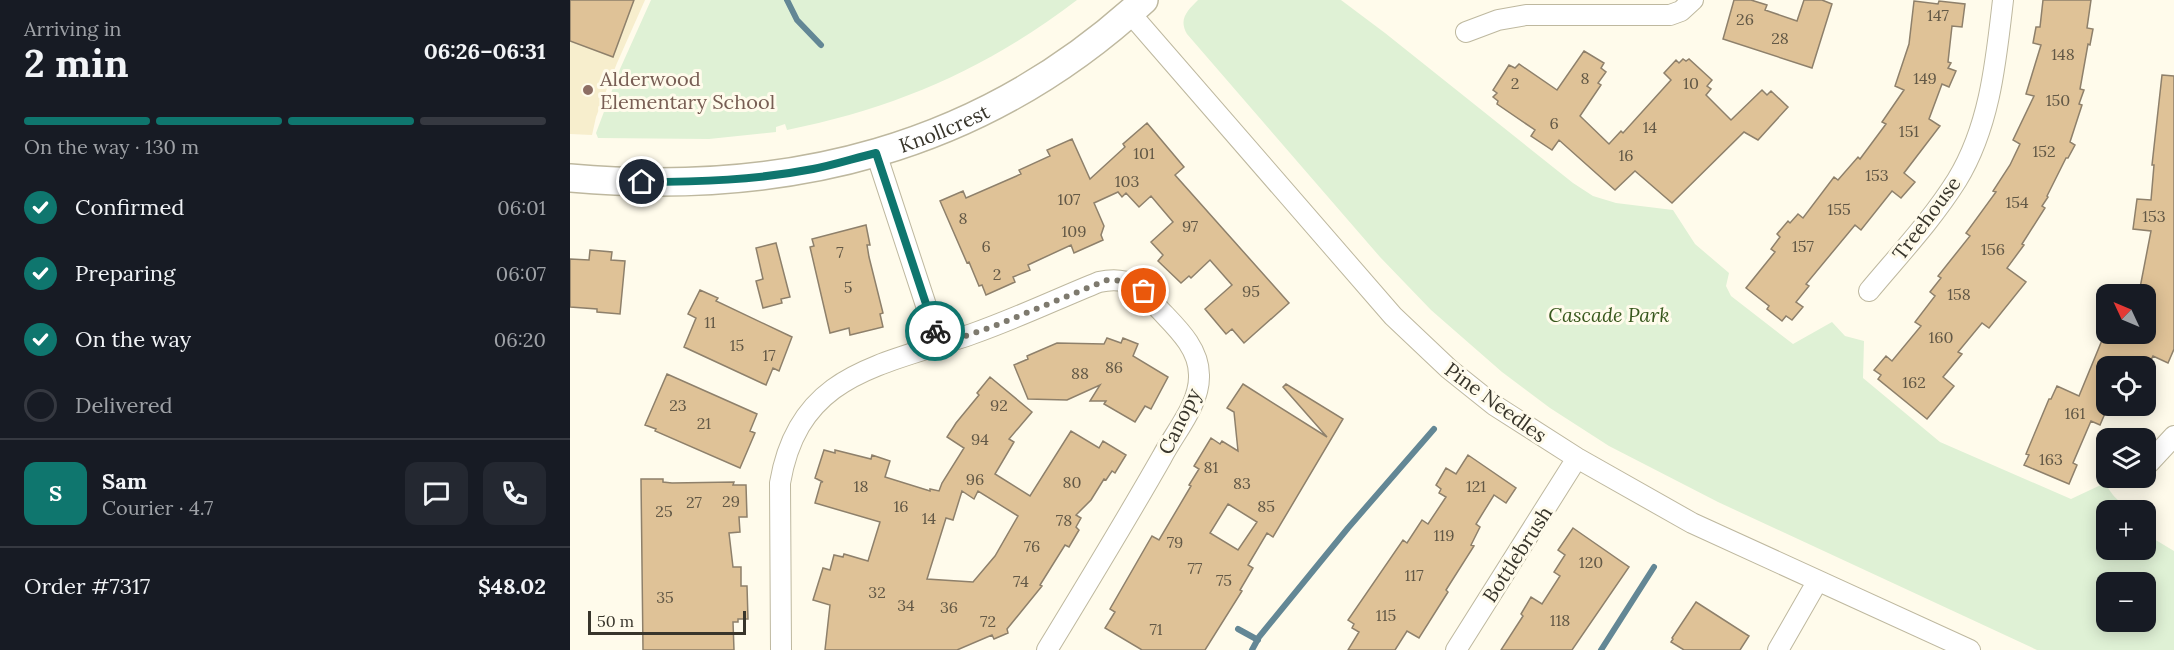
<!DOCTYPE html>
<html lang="en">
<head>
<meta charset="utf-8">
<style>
  :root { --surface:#171b24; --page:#242831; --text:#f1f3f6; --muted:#9ea1a6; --line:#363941; --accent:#0f766e }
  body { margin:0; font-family:Lora,serif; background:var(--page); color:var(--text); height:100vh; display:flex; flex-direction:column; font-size:22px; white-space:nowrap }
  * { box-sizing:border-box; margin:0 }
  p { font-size:20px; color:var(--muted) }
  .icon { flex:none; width:33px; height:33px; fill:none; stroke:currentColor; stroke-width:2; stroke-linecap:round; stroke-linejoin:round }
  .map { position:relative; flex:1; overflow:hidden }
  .details { display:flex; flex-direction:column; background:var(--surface); width:570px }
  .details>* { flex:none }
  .needle { width:39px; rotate:314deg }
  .fabs { position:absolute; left:1526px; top:284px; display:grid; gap:12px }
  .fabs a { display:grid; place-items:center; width:60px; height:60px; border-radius:12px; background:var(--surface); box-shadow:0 3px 15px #0003; font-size:30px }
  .scale { position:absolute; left:18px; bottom:15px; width:158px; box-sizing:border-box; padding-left:6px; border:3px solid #38352b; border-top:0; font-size:16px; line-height:21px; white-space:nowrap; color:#38352b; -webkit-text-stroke:4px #fffbeb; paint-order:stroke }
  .pin { position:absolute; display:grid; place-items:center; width:51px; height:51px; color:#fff; margin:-26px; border:3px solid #fff; border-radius:50%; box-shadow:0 2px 6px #0007 }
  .courier { position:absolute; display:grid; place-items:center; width:60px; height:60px; margin:-30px; border:4px solid #0f766e; border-radius:50%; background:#fff; color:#222; box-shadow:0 2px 8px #0007 }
  .summary em { font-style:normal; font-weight:700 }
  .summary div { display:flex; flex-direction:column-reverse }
  .summary { display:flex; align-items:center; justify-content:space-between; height:102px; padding:0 24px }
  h1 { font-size:39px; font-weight:700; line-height:45px }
  .bar { display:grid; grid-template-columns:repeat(4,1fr); gap:9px 6px; align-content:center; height:72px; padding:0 24px }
  .bar i { height:8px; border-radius:4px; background:var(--line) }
  .bar .selected { background:var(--accent) }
  .bar p { grid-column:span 4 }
  .line { display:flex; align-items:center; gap:15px; padding:0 24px; border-top:2px solid var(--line) }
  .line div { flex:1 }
  .round { display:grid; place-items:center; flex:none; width:63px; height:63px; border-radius:12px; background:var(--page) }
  ol { padding:0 24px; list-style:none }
  li { display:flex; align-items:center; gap:18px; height:66px }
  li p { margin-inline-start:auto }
  li .icon { padding:6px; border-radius:50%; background:var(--accent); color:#fff; stroke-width:4 }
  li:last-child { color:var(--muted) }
  li i { width:33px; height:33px; border:3px solid var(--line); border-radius:50% }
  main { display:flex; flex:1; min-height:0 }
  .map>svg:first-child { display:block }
</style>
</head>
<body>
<main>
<section class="details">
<div class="summary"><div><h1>2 min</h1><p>Arriving in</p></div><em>06:26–06:31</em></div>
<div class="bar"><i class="selected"></i><i class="selected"></i><i class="selected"></i><i></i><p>On the way · 130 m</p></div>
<ol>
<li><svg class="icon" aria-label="check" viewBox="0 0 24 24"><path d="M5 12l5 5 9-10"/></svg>Confirmed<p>06:01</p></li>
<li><svg class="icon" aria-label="check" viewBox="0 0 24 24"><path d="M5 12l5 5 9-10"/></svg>Preparing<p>06:07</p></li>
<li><svg class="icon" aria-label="check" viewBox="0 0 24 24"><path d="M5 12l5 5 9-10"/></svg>On the way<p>06:20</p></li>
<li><i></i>Delivered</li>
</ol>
<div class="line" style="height:108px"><b class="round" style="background:var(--accent);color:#fff">S</b><div><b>Sam</b><p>Courier · 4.7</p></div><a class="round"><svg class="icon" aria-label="chat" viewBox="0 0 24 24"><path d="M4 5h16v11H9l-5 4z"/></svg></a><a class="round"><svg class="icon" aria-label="phone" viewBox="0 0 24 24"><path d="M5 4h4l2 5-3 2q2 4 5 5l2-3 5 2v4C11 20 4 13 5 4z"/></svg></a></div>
<div class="line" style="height:78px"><div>Order #7317</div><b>$48.02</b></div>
</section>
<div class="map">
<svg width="1604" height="650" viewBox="0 0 1604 650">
  <rect width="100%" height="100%" fill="#fffbeb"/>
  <path fill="#f7eecd" d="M0,0H75L47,63L26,117L22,135L0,134Z"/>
  <path fill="#dff1d5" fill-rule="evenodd" d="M81,0H507C418,68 327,108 217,130L215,124L206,127V132L139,139L28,138L26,133L50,69Z
    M628,0H771L815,33L1003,183L1023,196L1046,203L1103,210L1125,244L1159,273L1156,286L1161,296L1223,344L1262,322L1275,336L1294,341L1293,378L1370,442L1501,499L1535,483C1545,500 1556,512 1577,506L1579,536L1604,551V650H1467L1148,502L1039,446L980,408L932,372L861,310L810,257L617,34C608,19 618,10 628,0ZM1536,510H1575V549H1536ZM1536,582H1575V621H1536Z"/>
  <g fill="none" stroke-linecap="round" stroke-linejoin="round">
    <path stroke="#638795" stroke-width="6" d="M217,0L227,20L251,45
      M668,629L688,640
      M682,650L689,637L778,528L864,429
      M1031,650L1084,567"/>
  </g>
  <path fill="#dfc297" stroke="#8e806b" stroke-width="1.5" fill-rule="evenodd" d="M0,0H64L43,57L0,41Z
    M1164,0H1181L1197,5L1195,10L1227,21L1234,0H1252L1262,4L1242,68L1153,39Z
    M1473,0H1521L1517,28L1523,29L1520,45L1518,44L1510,89L1514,90L1509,104L1512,105L1500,142L1505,145L1498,158H1496L1477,196L1478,197L1472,206L1475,208L1452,244L1454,245L1437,268L1456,282L1419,328L1412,323L1388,352L1392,354L1373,377L1384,386L1357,419L1308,379L1311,375L1304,370L1316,356L1322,361L1351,326L1345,322L1365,296L1360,292L1371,278L1368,276L1400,236L1396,233L1426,192L1423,191L1440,165L1450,144L1443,140L1464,96L1456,94L1471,45L1463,43L1466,27H1470Z
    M1344,1L1368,4L1369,1L1395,4L1392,27L1382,26L1378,62L1381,63L1378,68L1386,71L1379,87L1372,84L1359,119L1370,126L1334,173L1345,182L1331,198L1322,191L1291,230L1285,225L1236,284L1239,286L1226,302L1233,307L1222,320L1216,316L1212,321L1197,309L1199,306L1176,288L1205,252L1201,249L1210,237L1207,234L1218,221L1220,223L1228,214L1233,218L1264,177L1268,180L1288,157L1290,159L1316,124L1312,122L1334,90L1325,86L1339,44Z
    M1014,51L1034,63L1031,68L1036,72L1028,83L1031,85L1010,116L1039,144L1051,131L1053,133L1101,80L1094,73L1106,60L1109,63L1113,59L1116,61L1119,59L1142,80L1137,86L1141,89L1136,95L1161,120L1192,90L1197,95L1201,91L1218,107L1188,140L1174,132L1102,203L1065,171L1045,190L989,140L982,150L961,136L965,130L927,104L928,101L923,97L927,93L923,90L939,65L945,68L949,64L987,90Z
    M1592,75L1604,76V349L1598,363L1583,356L1578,366H1536V411L1530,425L1521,421L1503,463L1507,465L1499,484L1454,465L1459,455L1456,454L1479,399H1481L1487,386L1509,396L1535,333H1575V294L1569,293L1581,231L1563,229L1567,199L1581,200L1584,165H1582Z
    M577,123L614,167L605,175L719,303L674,343L662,329L656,334L635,309L662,285L640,260L621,278L619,276L611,283L588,261L593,255L581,242L603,222L581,196L569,207L556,193L552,197L548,192L524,203L534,226L531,235L533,240L504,253L501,245L458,265L460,270L443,277L445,282L416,295L412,285L409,286L399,262L397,263L370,201L393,191L396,198L451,174L449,170L480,156L477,150L502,139L520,179L555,147L553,144Z
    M296,225L300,245H297L299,257L313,313L310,314L313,327L280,335L279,328L260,333L240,247L244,246L242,239Z
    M206,243L220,297L211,299L212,303L193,308L186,281L193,279L186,248Z
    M20,250L42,252L41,260L55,261L50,314L27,312V309L0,307V259L19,260Z
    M130,290L148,298L146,301L222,337L209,371L203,368L196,385L114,347L126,318L118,314Z
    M537,338L551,343L553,338L568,344L563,356L598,377L581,409L575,406L565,422L534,404L536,401H520L530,385L497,400L458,399L444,365L458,359L457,356L487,343L534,344Z
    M97,374L187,414L180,431L185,433L170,468L85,431L86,429L75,425Z
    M420,377L462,412L439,439L444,442L425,474L460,496L501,431L529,448L533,441L556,455L545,473L542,471L536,480L534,479L521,500L506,515L511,518L506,527L509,530L499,547L495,545L470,585L472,586L437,629L438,633L424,639L422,635L387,650H255L260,605L243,600L253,568L260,570L264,555L273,557L274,554L298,561L310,522L245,503L251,482H253L245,478L254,450L265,453V450L301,459L302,455L320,461L315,477L360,491V489L369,491L372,483L394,448L377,437L386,423L409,395L407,393ZM392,491L404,499L408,491L448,516L425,556L403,582L357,579L376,518L383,520Z
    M673,384L757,437L713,387L716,384L773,419L703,537L697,533L678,565L683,568L670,590L672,591L635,650H572L535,628L545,612L540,609L582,536L589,540L621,486L619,485L629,469L624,466L641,438L650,444L652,441L668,451L664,412L657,408ZM658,504L687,522L668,550L640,533Z
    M898,455L946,488L936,503L924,495L906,524L910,527L901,545L904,546L876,590L878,592L849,638L837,631L825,650H778L789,632L782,628L784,624L778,620L833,540L837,543L852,520L858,524L876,497L869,493L871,489L866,485L876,468L886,474Z
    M71,479H93V482L102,483L164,482L163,485H176L177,517H169L170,532L159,533L163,567H171V586H177L178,619H168V622H163L164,650H73Z
    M1003,528L1059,567L1002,650H931L953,616L951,614L961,597L972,604L990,576L984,572L995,555L988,550Z
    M1126,602L1179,636L1170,650H1114L1101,642L1103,639L1102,638Z"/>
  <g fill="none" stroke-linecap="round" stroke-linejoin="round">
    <g stroke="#beb89f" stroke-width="22">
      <path id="street" d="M560,13L823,316L879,369L924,405L1007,458L1122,523L1400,650
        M896,32L928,20L956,15H1100L1111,11L1123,0
        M306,153L369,345
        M1299,291C1329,255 1362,220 1387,180C1420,126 1426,61 1433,0
        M1579,463L1604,436
        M211,650L210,483C229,371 313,366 402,334C445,319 487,299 529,282C559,275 572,288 590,310C607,328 629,348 629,375C630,404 605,432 592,457C555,522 516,586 477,650
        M886,650L1007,458
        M1208,650L1247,582"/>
    </g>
    <g stroke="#beb89f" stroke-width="30">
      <g id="secondary">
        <path id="s1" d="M0,178C216,197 412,150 574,0"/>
      </g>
    </g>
    <use href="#street" stroke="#fff" stroke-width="20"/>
    <use href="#secondary" stroke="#fff" stroke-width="27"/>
  </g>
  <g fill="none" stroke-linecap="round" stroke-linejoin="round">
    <path stroke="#7e7a6e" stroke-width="6" stroke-dasharray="0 10.8" d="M365,331L369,345L422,327L537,280L555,281L574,291"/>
    <path stroke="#0f766e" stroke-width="8" d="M72,182C130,182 186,180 243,169C264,165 285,158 306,153L365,331"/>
  </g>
  <circle fill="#8d6e63" stroke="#fffbeb" stroke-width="2" cx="18" cy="90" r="6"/>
  <g text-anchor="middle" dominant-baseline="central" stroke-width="6" stroke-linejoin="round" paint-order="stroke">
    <g font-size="16" fill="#625846">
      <text x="1368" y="15">147</text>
      <text x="1175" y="19">26</text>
      <text x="1210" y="38">28</text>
      <text x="1493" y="54">148</text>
      <text x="1015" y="78">8</text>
      <text x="1355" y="78">149</text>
      <text x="945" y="83">2</text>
      <text x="1121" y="83">10</text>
      <text x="1488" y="100">150</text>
      <text x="984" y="123">6</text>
      <text x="1080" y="127">14</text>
      <text x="1339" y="131">151</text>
      <text x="1474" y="151">152</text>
      <text x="574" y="153">101</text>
      <text x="1056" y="155">16</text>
      <text x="1307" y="175">153</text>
      <text x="557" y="181">103</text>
      <text x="499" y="199">107</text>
      <text x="1447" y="202">154</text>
      <text x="1269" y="209">155</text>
      <text x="1584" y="216">153</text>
      <text x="393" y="218">8</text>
      <text x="620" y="226">97</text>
      <text x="504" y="231">109</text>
      <text x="416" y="246">6</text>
      <text x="1233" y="246">157</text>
      <text x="1423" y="249">156</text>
      <text x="270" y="252">7</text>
      <text x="427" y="274">2</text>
      <text x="278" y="287">5</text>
      <text x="681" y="291">95</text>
      <text x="1389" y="294">158</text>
      <text x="140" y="322">11</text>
      <text x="1371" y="337">160</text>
      <text x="167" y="345">15</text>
      <text x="199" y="355">17</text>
      <text x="544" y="367">86</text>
      <text x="510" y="373">88</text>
      <text x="1344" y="382">162</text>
      <text x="108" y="405">23</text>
      <text x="429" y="405">92</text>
      <text x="1505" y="413">161</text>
      <text x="134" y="423">21</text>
      <text x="410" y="439">94</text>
      <text x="1481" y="459">163</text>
      <text x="641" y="467">81</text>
      <text x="405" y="479">96</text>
      <text x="502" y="482">80</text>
      <text x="672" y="483">83</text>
      <text x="291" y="486">18</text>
      <text x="906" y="486">121</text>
      <text x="161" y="501">29</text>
      <text x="124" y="502">27</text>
      <text x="331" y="506">16</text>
      <text x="696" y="506">85</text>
      <text x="94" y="511">25</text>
      <text x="359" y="518">14</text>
      <text x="494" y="520">78</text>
      <text x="874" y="535">119</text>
      <text x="605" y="542">79</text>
      <text x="462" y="546">76</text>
      <text x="1021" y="562">120</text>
      <text x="625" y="568">77</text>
      <text x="844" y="575">117</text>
      <text x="654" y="580">75</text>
      <text x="451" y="581">74</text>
      <text x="307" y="592">32</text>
      <text x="95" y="597">35</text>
      <text x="336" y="605">34</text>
      <text x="379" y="607">36</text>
      <text x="816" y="615">115</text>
      <text x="990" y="620">118</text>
      <text x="418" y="621">72</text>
      <text x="586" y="629">71</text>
    </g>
    <g font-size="20" fill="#785e54" stroke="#fffbeb" text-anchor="start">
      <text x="30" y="78">Alderwood<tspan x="30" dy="23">Elementary School</tspan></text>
    </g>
    <g font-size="20" fill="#38352b" stroke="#fffbeb">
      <text stroke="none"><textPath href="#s1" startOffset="381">Knollcrest</textPath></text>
      <text transform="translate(1356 218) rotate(-53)">Treehouse</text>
      <text transform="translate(926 402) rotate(36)">Pine Needles</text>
      <text transform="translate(609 421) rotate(-64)">Canopy</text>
      <text transform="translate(947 554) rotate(-57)">Bottlebrush</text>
    </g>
    <g font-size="20" font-style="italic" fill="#38581d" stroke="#fffbeb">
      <text x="1039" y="314">Cascade Park</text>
    </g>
  </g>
</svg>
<div class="fabs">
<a><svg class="needle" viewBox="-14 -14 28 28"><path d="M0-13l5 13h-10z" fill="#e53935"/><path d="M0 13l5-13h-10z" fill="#9ea1a6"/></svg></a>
<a><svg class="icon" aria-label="locate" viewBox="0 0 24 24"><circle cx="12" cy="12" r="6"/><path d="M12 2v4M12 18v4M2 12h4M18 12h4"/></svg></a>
<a><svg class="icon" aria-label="layers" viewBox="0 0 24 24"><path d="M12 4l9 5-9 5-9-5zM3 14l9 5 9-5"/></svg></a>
<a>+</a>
<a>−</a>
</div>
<div class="scale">50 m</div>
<div class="pin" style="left:574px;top:291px;background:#ea580c"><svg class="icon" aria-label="bag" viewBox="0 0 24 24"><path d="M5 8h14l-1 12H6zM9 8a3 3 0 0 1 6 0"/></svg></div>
<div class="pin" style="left:72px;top:182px;background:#1f2937"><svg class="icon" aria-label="home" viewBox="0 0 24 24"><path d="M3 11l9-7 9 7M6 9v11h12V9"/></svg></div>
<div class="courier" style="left:365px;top:331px"><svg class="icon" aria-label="bike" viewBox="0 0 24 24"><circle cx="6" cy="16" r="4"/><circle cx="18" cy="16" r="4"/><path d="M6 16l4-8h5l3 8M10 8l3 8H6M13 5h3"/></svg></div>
</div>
</main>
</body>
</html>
